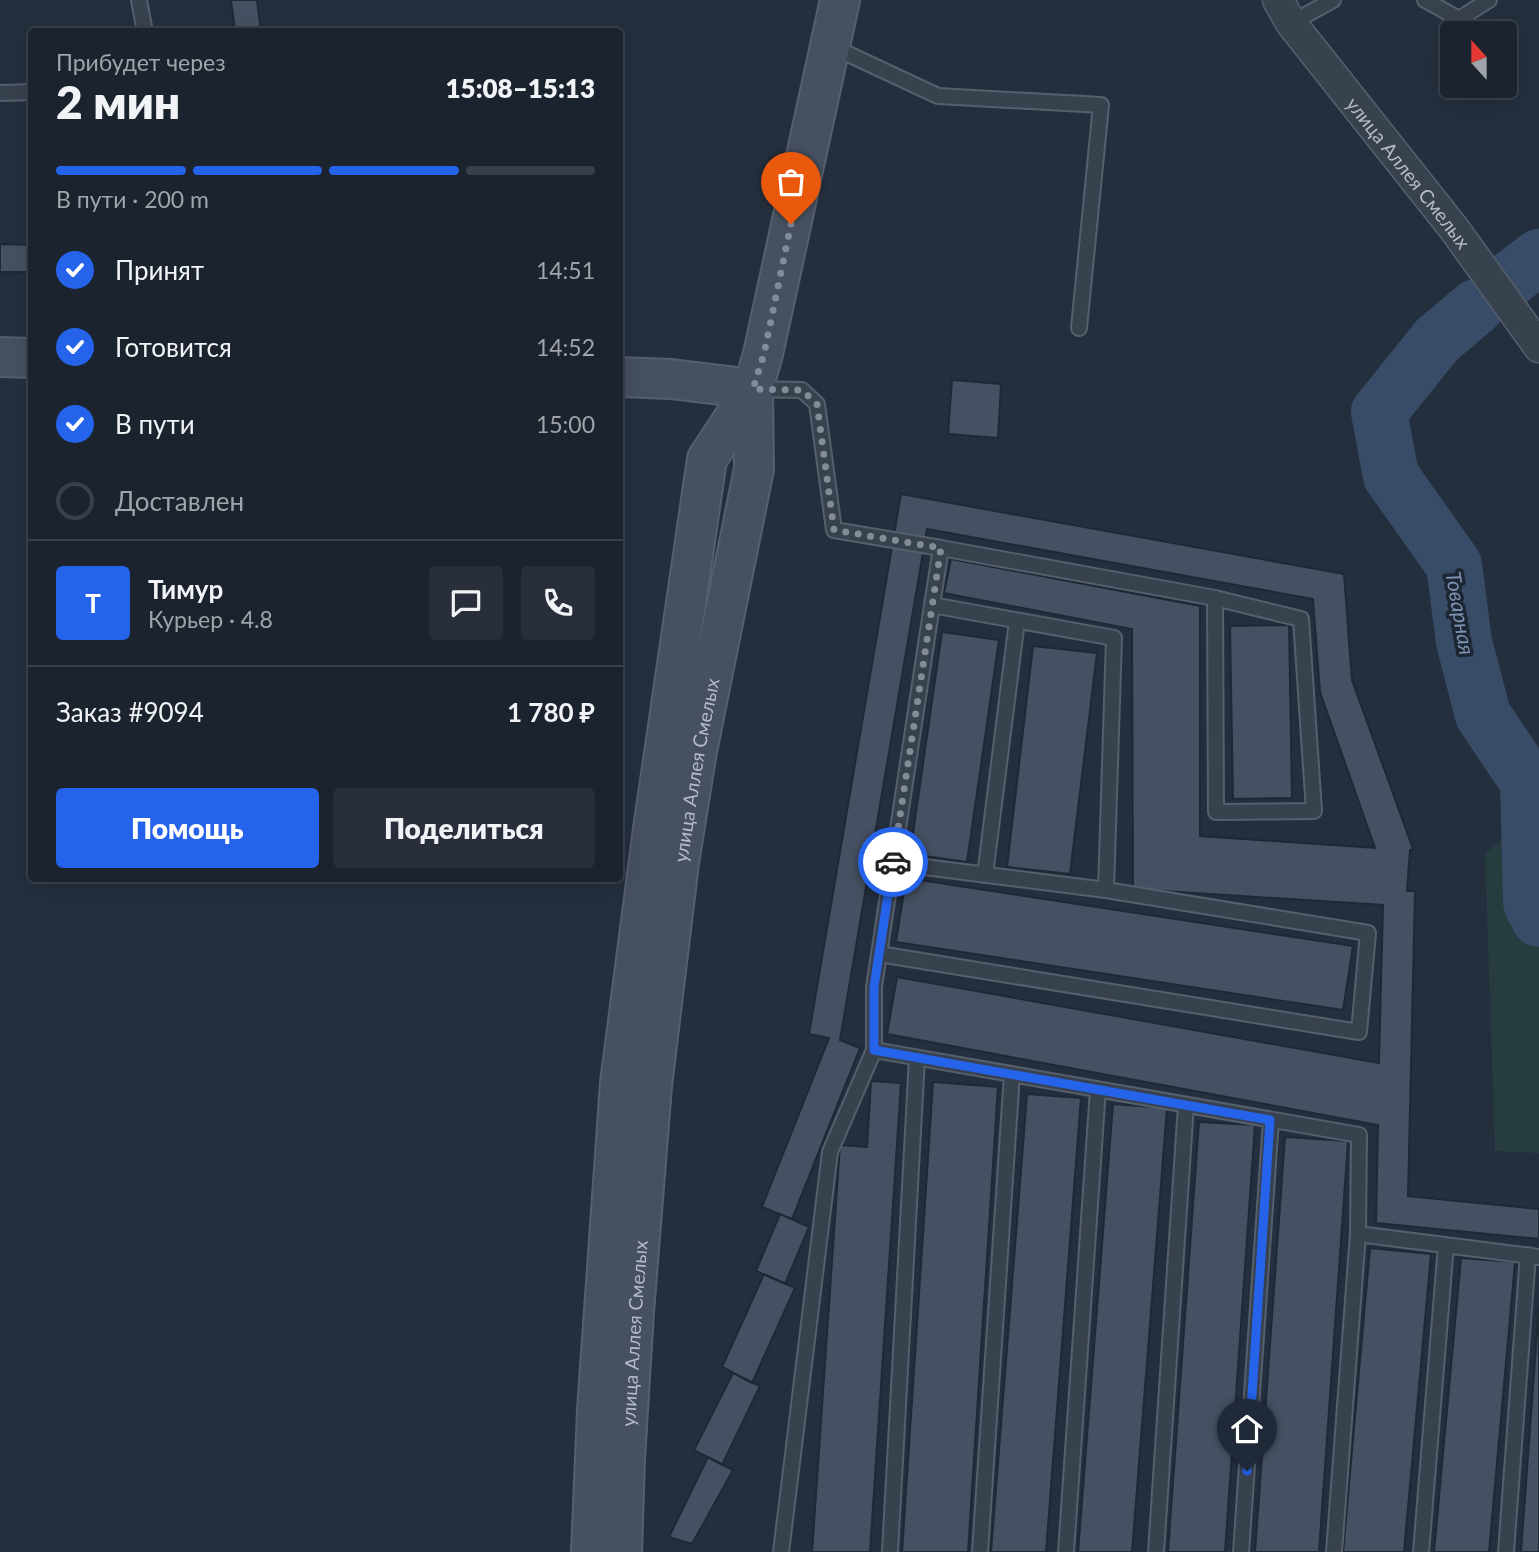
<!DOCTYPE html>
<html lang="ru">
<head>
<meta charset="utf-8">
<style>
  :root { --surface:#1b232e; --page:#282f3a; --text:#f1f3f6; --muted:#a0a4aa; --line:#39404a; --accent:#2563eb }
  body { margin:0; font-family:Lato,sans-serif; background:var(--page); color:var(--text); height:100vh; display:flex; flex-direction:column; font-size:26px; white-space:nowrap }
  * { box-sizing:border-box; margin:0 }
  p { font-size:23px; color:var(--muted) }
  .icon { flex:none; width:38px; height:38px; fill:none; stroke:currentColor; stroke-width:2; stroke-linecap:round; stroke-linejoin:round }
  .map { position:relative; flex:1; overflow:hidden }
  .sheet { position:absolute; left:28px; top:28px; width:595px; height:854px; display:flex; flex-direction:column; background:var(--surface); border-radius:7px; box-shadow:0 7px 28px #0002,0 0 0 2px var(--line) }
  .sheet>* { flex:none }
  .needle { width:46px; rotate:339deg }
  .controls { position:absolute; left:1440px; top:21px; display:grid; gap:14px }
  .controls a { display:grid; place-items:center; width:77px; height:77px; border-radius:7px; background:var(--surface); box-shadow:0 7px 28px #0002,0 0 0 2px var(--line); font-size:35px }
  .pin { position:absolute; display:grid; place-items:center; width:60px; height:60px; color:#fff; margin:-72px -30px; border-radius:50% 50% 50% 0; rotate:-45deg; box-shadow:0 0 7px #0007 }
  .pin .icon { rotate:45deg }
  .courier { position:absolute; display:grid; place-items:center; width:70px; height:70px; margin:-35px; border:5px solid #2563eb; border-radius:50%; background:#fff; color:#222; box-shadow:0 2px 9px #0007 }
  .overview em { font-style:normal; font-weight:800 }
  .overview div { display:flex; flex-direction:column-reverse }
  .overview { display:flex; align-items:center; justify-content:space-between; height:119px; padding:0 28px }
  h1 { font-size:46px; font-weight:800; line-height:52px }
  .bar { display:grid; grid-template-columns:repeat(4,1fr); gap:10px 7px; align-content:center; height:84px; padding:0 28px }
  .bar i { height:9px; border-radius:5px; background:var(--line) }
  .bar .current { background:var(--accent) }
  .bar p { grid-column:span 4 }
  .line { display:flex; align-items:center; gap:18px; padding:0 28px; border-top:2px solid var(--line) }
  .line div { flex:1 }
  .round { display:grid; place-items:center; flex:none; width:74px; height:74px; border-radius:7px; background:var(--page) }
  ol { padding:0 28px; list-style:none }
  li { display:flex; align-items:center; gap:21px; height:77px }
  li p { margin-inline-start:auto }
  li .icon { padding:7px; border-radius:50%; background:var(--accent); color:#fff; stroke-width:4 }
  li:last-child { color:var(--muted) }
  li i { width:38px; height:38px; border:4px solid var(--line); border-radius:50% }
  .button { display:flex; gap:14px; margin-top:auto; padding:14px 28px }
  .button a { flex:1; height:80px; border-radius:7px; background:var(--accent); color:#fff; font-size:28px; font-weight:800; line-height:80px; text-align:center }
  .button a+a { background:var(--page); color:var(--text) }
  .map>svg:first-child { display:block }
</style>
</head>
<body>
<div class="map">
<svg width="1539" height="1552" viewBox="0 0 1539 1552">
  <rect width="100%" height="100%" fill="#242f3e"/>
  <path fill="#263c3f" d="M1539,811V1153L1495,1151L1485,853Z"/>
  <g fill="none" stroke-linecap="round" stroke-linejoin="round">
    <path stroke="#394c67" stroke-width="56" d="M1509,280L1539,257
      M1476,307L1437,340L1379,412L1391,476L1454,565L1464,642L1483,715L1528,782L1531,903L1539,919"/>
  </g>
  <path fill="#455162" stroke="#1f2835" stroke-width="2" d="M231,0H257L261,32H235Z
    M0,244L32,245V272H0Z
    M952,380L1001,384L998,438L948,434Z
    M901,494L1344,574L1352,680L1413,849L1410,850L1407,891H1415L1408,1196L1539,1209V1239L1376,1223L1378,1125L887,1034L897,977L1379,1063L1383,905L1133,889L1132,629L944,593L951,559L1200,606V836L1375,848L1320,692L1313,599L927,529L840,1040L860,1048L792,1219L762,1207L829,1038L809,1034Z
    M1289,625L1292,798L1233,799L1230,626Z
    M942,632L999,640L967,862L910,854Z
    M1033,646L1097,653L1070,874L1007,867Z
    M906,878L1353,946L1343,1010L896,942Z
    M871,1081L901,1083L870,1552H812L840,1145L867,1147Z
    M933,1082L998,1087L968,1552H902Z
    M1027,1094L1081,1098L1046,1552H991Z
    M1113,1104L1167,1108L1132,1552H1078Z
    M1199,1122L1255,1125L1225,1552H1168Z
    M1285,1137L1348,1141L1319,1552H1255Z
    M780,1214L809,1227L785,1284L756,1271Z
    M1370,1248L1431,1254L1404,1552H1343Z
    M1461,1258L1515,1262L1489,1552H1434Z
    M764,1274L795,1288L752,1383L722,1367Z
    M1539,1305V1552H1521Z
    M733,1373L760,1386L722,1465L694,1450Z
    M708,1457L733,1470L692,1544L669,1537Z"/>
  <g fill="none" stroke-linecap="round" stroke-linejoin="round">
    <g stroke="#565f6c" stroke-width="18">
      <path id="lane" d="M139,0L145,32
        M1425,0L1459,19L1489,0
        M1291,23L1333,0
        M831,46L938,96L1101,105L1079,328
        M0,93L32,92
        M755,389L802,390L817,404L834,530L941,548
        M932,605L941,548L1215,598L1216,812L1314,811L1301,619L1215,598
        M893,863L1106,890
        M985,875L1017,621
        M874,1050L1359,1135L1358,1234L1539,1257
        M781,1552L830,1152L874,1050V987L932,605L1114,638L1106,890L1368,933L1359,1032L879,954
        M890,1552L917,1058
        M980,1552L1012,1074
        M1066,1552L1098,1089
        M1156,1552L1186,1105
        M1241,1552L1271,1120
        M1334,1552L1358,1234
        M1421,1552L1446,1245
        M1506,1552L1528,1255"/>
    </g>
    <g stroke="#565f6c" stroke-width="33">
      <g id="street">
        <path id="s1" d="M1278,0L1291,23L1455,230L1539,347"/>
      </g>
    </g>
    <g stroke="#565f6c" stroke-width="42">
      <g id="secondary">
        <path d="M0,357L32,358"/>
        <path d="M620,377L671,379L753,389"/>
        <path d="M591,1552L597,1410L620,1083L653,829L707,459L753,389"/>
        <path id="s2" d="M622,1552L625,1459L634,1312L652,1086L679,863L697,751L754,469L753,389L763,354L840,0"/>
      </g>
    </g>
    <use href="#lane" stroke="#38414e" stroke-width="14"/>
    <use href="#street" stroke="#38414e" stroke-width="30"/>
    <use href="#secondary" stroke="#465061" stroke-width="38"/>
  </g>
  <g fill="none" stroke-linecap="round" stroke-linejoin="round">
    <path stroke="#828b98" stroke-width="7" stroke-dasharray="0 12.6" d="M791,224L764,354L753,389L802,390L817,404L834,530L941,548L893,862"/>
    <path stroke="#2563eb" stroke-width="9" d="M893,862L874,987V1050L1270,1120L1247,1471"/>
  </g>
  <g text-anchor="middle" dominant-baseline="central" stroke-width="7" stroke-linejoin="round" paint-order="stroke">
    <g font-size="19" fill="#b4bcc9" stroke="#1d2633">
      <text stroke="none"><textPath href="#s1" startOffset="217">улица Аллея Смелых</textPath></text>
      <text stroke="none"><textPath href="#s2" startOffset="786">улица Аллея Смелых</textPath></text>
      <text stroke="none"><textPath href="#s2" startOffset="219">улица Аллея Смелых</textPath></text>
    </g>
    <g font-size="21" font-style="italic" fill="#7c92b1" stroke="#1d2633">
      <text transform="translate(1461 613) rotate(80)">Товарная</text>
    </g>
  </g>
</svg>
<div class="controls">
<a><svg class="needle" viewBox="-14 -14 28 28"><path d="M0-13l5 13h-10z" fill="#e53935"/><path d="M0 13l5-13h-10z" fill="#a0a4aa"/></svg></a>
</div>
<div class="pin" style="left:791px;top:224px;background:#ea580c"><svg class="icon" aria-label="bag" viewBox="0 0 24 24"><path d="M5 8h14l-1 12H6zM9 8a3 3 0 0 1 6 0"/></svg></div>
<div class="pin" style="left:1247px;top:1471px;background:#1f2937"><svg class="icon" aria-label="home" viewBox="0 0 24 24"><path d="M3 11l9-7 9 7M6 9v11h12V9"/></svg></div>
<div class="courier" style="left:893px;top:862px"><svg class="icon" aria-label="car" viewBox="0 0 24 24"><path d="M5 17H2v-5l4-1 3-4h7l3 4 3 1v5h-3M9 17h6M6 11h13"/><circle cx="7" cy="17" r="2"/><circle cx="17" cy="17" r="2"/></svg></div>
<section class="sheet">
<div class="overview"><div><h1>2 мин</h1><p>Прибудет через</p></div><em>15:08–15:13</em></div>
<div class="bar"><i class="current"></i><i class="current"></i><i class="current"></i><i></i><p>В пути · 200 m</p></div>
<ol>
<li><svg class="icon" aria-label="check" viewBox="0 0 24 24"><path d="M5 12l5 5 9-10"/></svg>Принят<p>14:51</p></li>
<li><svg class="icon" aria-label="check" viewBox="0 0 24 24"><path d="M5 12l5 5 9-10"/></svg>Готовится<p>14:52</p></li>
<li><svg class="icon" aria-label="check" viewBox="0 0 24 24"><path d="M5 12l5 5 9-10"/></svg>В пути<p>15:00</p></li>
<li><i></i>Доставлен</li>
</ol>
<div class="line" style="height:126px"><b class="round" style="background:var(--accent);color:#fff">Т</b><div><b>Тимур</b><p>Курьер · 4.8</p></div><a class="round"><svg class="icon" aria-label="chat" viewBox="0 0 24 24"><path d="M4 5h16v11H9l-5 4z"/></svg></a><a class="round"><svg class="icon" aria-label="phone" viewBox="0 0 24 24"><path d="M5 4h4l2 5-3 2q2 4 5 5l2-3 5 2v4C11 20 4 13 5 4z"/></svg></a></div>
<div class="line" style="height:91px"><div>Заказ #9094</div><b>1 780 ₽</b></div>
<div class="button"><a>Помощь</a><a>Поделиться</a></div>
</section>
</div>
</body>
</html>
